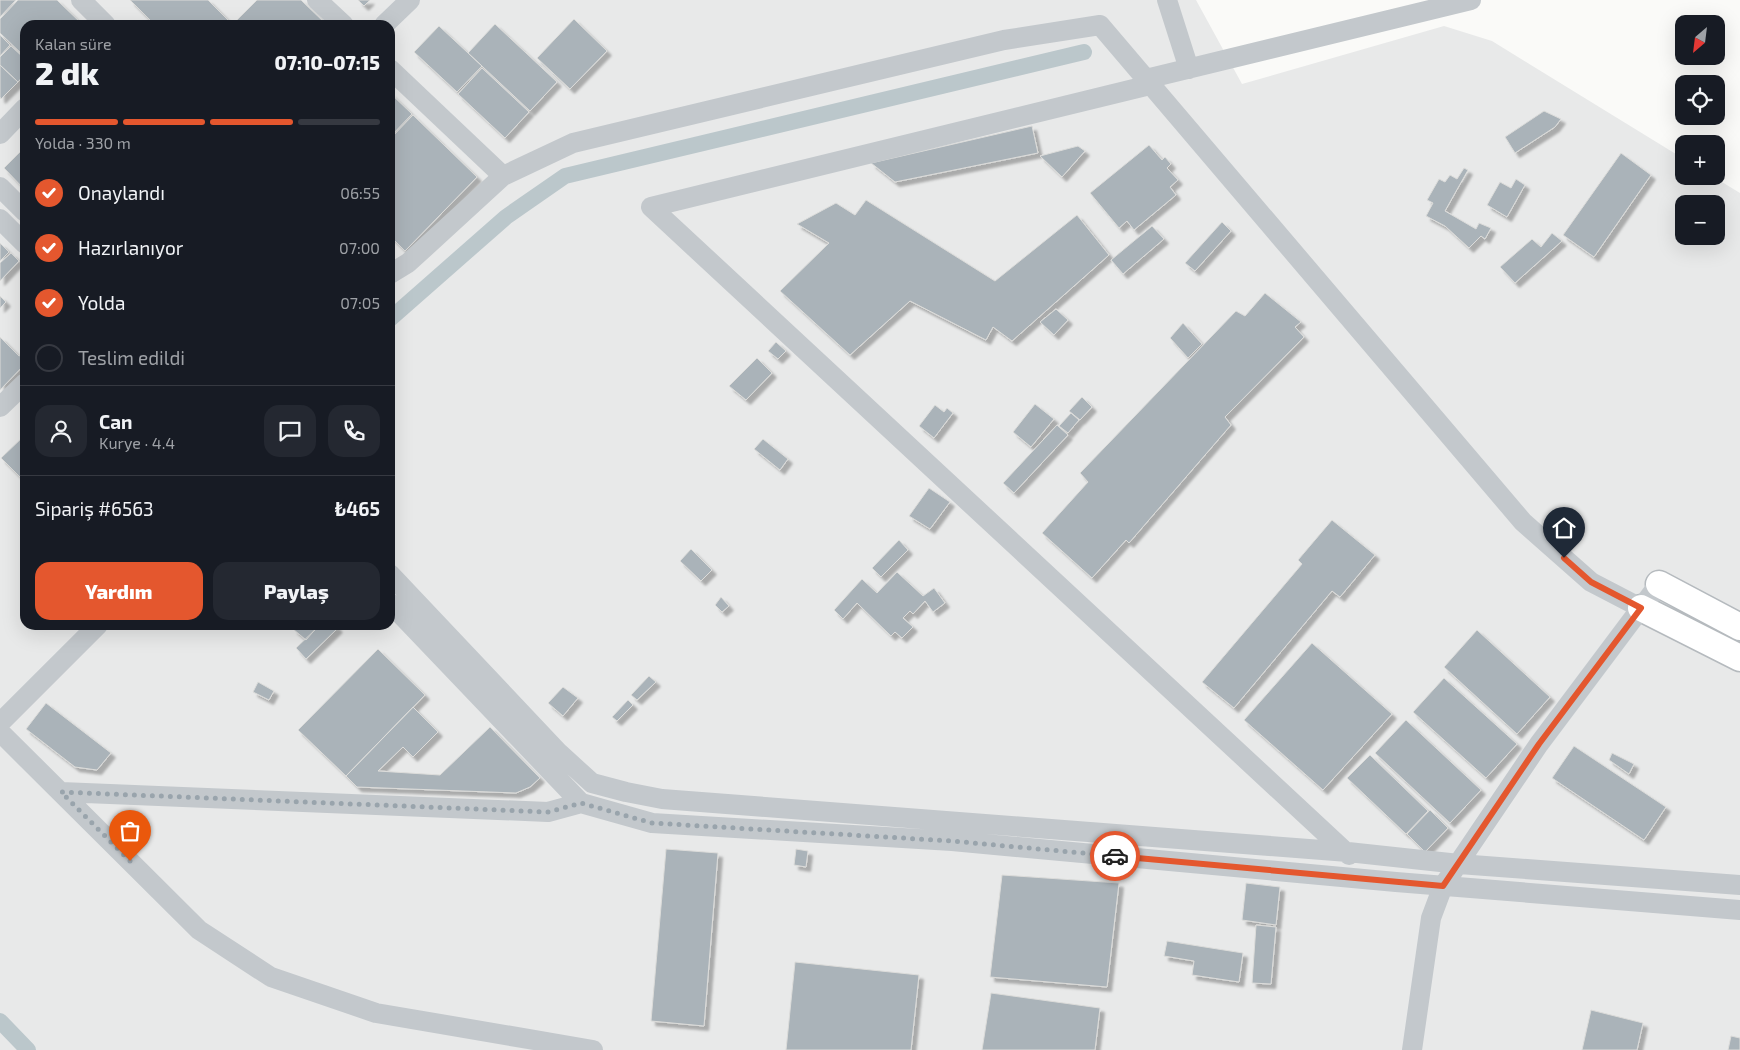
<!DOCTYPE html>
<html lang="tr">
<head>
<meta charset="utf-8">
<style>
  :root { --surface:#171b24; --page:#242831; --text:#f1f3f6; --muted:#9ea1a6; --line:#363941; --accent:#e4572e }
  body { margin:0; font-family:"Exo 2",sans-serif; background:var(--page); color:var(--text); height:100vh; display:flex; flex-direction:column; font-size:19px; white-space:nowrap }
  * { box-sizing:border-box; margin:0 }
  p { font-size:16px; color:var(--muted) }
  .icon { flex:none; width:28px; height:28px; fill:none; stroke:currentColor; stroke-width:2; stroke-linecap:round; stroke-linejoin:round }
  .map { position:relative; flex:1; overflow:hidden }
  .sheet { position:absolute; left:20px; top:20px; width:375px; height:610px; display:flex; flex-direction:column; background:var(--surface); border-radius:15px; box-shadow:0 5px 20px #0002 }
  .sheet>* { flex:none }
  .needle { width:32px; rotate:208deg }
  .tools { position:absolute; left:1675px; top:15px; display:grid; gap:10px }
  .tools a { display:grid; place-items:center; width:50px; height:50px; border-radius:10px; background:var(--surface); box-shadow:0 5px 20px #0002; font-size:25px }
  .pin { position:absolute; display:grid; place-items:center; width:42px; height:42px; color:#fff; margin:-51px -21px; border-radius:50% 50% 50% 0; rotate:-45deg; box-shadow:0 0 5px #0007 }
  .pin .icon { rotate:45deg }
  .courier { position:absolute; display:grid; place-items:center; width:50px; height:50px; margin:-25px; border:4px solid #e4572e; border-radius:50%; background:#fff; color:#222; box-shadow:0 1px 6px #0007 }
  .summary em { font-style:normal; font-weight:800 }
  .summary div { display:flex; flex-direction:column-reverse }
  .summary { display:flex; align-items:center; justify-content:space-between; height:85px; padding:0 15px }
  h1 { font-size:32px; font-weight:800; line-height:38px }
  .bar { display:grid; grid-template-columns:repeat(4,1fr); gap:8px 5px; align-content:center; height:60px; padding:0 15px }
  .bar i { height:6px; border-radius:4px; background:var(--line) }
  .bar .current { background:var(--accent) }
  .bar p { grid-column:span 4 }
  .line { display:flex; align-items:center; gap:12px; padding:0 15px; border-top:1px solid var(--line) }
  .line div { flex:1 }
  .round { display:grid; place-items:center; flex:none; width:52px; height:52px; border-radius:15px; background:var(--page) }
  ol { padding:0 15px; list-style:none }
  li { display:flex; align-items:center; gap:15px; height:55px }
  li p { margin-inline-start:auto }
  li .icon { padding:5px; border-radius:50%; background:var(--accent); color:#fff; stroke-width:4 }
  li:last-child { color:var(--muted) }
  li i { width:28px; height:28px; border:2px solid var(--line); border-radius:50% }
  .primary-button { display:flex; gap:10px; margin-top:auto; padding:10px 15px }
  .primary-button a { flex:1; height:58px; border-radius:15px; background:var(--accent); color:#fff; font-size:20px; font-weight:800; line-height:58px; text-align:center }
  .primary-button a+a { background:var(--page); color:var(--text) }
  .map>svg:first-child { display:block }
</style>
</head>
<body>
<div class="map">
<svg width="1740" height="1050" viewBox="0 0 1740 1050">
  <defs>
    <filter id="shadow"><feDropShadow dx="4.5" dy="4.5" stdDeviation="1" flood-color="#0004"/></filter>
  </defs>
  <rect width="100%" height="100%" fill="#fafaf8"/>
  <path fill="#e8e9e9" fill-rule="evenodd" d="M0,0H1196L1242,84L1444,26L1492,41L1684,159V176H1712L1740,193V1050H0ZM25,25H390V625H25ZM1684,204H1716V236H1684Z"/>
  <g fill="none" stroke-linecap="round" stroke-linejoin="round">
    <path stroke="#bbc7cb" stroke-width="16" d="M390,319L506,217L565,176L1084,52
      M0,1021L28,1050"/>
  </g>
  <path fill="#aab3b9" stroke="#dcdcda" filter="url(#shadow)" d="M0,0H16L0,17Z
    M18,0H57L83,25H25V57L0,33V19Z
    M130,0H208L233,25H155Z
    M257,0H301L327,25H234L233,24Z
    M358,0H370L364,6Z
    M574,19L607,51L570,89L537,58Z
    M495,24L557,82L530,111L468,53Z
    M439,26L482,66L457,92L414,52Z
    M0,35L10,45L0,56Z
    M11,46L25,59V74L18,82L0,65V57Z
    M0,65L18,82L1,99L0,97Z
    M482,68L529,112L505,138L458,94Z
    M390,93L412,114L390,137Z
    M1544,111L1561,119L1555,127L1515,153L1505,137Z
    M413,115L477,177L405,251L390,236V139Z
    M1032,126L1038,153L895,182L871,163Z
    M1149,145L1162,160L1165,157L1171,164L1167,168L1178,180L1170,187L1176,195L1134,230L1127,221L1119,228L1090,193Z
    M1078,146L1085,151L1062,177L1040,156Z
    M25,147V190L4,168Z
    M1621,153L1651,175L1594,257L1563,235Z
    M1464,168L1468,170L1445,211L1476,229L1479,223L1491,228L1485,239L1481,236L1469,248L1445,226L1426,216L1433,203L1427,200L1439,179L1445,182L1450,175L1457,179Z
    M1516,179L1525,185L1507,217L1487,205L1500,182L1511,188Z
    M866,200L995,281L1077,215L1109,255L1012,341L993,327L986,340L910,301L850,355L780,291L829,243L797,224L836,203L855,215Z
    M1222,222L1231,231L1195,271L1185,263Z
    M1152,226L1164,239L1123,274L1111,260Z
    M1552,233L1562,241L1515,283L1500,267L1532,239L1541,247Z
    M0,243L9,252L0,261Z
    M11,253L19,261L0,281V263Z
    M1265,293L1301,322L1295,327L1304,337L1225,417L1231,425L1129,543L1126,540L1092,578L1042,533L1088,482L1080,473L1236,311L1245,316Z
    M0,296L6,302L0,308Z
    M1056,309L1068,320L1054,335L1040,322Z
    M1183,323L1202,344L1188,358L1170,338Z
    M0,337L19,356L21,355L25,359V364L0,390Z
    M776,342L786,351L778,359L768,351Z
    M757,358L772,373L746,400L729,386Z
    M1082,397L1092,407L1080,420L1069,411Z
    M1035,404L1054,419L1031,447L1013,432Z
    M935,405L944,412L947,408L953,413L934,438L919,426Z
    M1071,413L1079,420L1068,433L1059,426Z
    M1057,425L1068,435L1014,493L1003,483Z
    M25,435V482L1,458Z
    M763,439L788,459L780,470L754,449Z
    M929,488L950,502L930,529L909,516Z
    M1332,520L1375,555L1340,597L1332,591L1234,708L1202,682L1302,564L1298,560Z
    M899,540L908,550L881,577L872,568Z
    M691,549L712,570L701,581L680,561Z
    M897,572L923,596L934,588L945,603L933,612L925,601L913,614L910,611L903,618L913,627L902,638L895,632L891,636L857,603L843,619L834,610L862,579L877,593Z
    M721,597L729,606L722,612L715,605Z
    M297,625H319L306,640L293,629Z
    M320,625H335L338,628L306,659L296,648Z
    M1477,630L1550,697L1517,734L1444,667Z
    M1312,643L1392,714L1323,790L1244,720Z
    M378,649L425,695L346,776L298,730Z
    M649,676L656,682L637,700L631,695Z
    M1444,678L1517,744L1486,778L1413,712Z
    M258,682L274,691L269,700L253,692Z
    M563,687L578,698L563,716L548,703Z
    M628,700L633,705L617,721L612,717Z
    M46,703L111,753L97,770L75,767L26,729Z
    M413,707L438,732L413,757L403,747L378,771L440,775L490,727L540,778L530,787L516,793L357,787L346,776Z
    M1406,720L1481,790L1450,823L1375,753Z
    M1574,746L1666,807L1644,840L1552,778Z
    M1612,753L1634,764L1629,774L1609,760Z
    M1370,755L1428,811L1406,834L1347,778Z
    M1430,810L1448,828L1425,852L1407,834Z
    M666,849L718,853L704,1026L651,1021Z
    M796,849L808,851L806,867L794,865Z
    M1002,875L1119,883L1107,987L990,977Z
    M1246,883L1280,887L1276,925L1242,920Z
    M1256,925L1276,927L1271,984L1252,983Z
    M1167,941L1243,953L1239,982L1192,975L1194,961L1164,956Z
    M795,962L919,975L911,1050H786Z
    M991,993L1100,1008L1095,1050H982Z
    M1591,1010L1643,1023L1637,1050H1582Z
    M1731,1036L1740,1038V1050H1728Z"/>
  <g fill="none" stroke-linecap="round" stroke-linejoin="round">
    <g stroke="#b5babe" stroke-width="29">
      <path id="major" d="M1659,584L1740,627
        M1641,608L1740,658"/>
    </g>
    <path stroke="#c3c8cc" stroke-width="20" d="M81,0L106,25
      M317,0L344,25
      M1167,0L1189,69
      M384,25L410,0
      M390,69L503,176
      M1146,79L1471,0
      M0,134L25,108
      M0,187L25,212
      M651,207L1349,855
      M651,207L1150,85
      M0,219L25,244
      M390,274L408,263L503,176L573,143L1004,40L1100,25L1523,522L1591,582L1641,608
      M0,407L25,383
      M390,574L559,753L592,783L626,792L662,799L1348,852L1459,864L1740,885
      M390,603L581,803L652,823L952,841L1396,882L1740,910
      M0,723L98,625
      M0,732L199,930L271,977L376,1013L593,1050
      M61,792L548,812L581,803
      M1412,1050L1431,918L1443,886L1539,744L1659,584"/>
    <use href="#major" stroke="#fff" stroke-width="26"/>
  </g>
  <g fill="none" stroke-linecap="round" stroke-linejoin="round">
    <path stroke="#99a4ac" stroke-width="5" stroke-dasharray="0 9" d="M130,861L61,792L548,812L581,803L652,823L952,841L1115,856"/>
    <path stroke="#e4572e" stroke-width="6" d="M1115,856L1443,886L1539,744L1641,608L1591,582L1564,558"/>
  </g>
</svg>
<div class="tools">
<a><svg class="needle" viewBox="-14 -14 28 28"><path d="M0-13l5 13h-10z" fill="#e53935"/><path d="M0 13l5-13h-10z" fill="#9ea1a6"/></svg></a>
<a><svg class="icon" aria-label="locate" viewBox="0 0 24 24"><circle cx="12" cy="12" r="6"/><path d="M12 2v4M12 18v4M2 12h4M18 12h4"/></svg></a>
<a>+</a>
<a>−</a>
</div>
<div class="pin" style="left:130px;top:861px;background:#ea580c"><svg class="icon" aria-label="bag" viewBox="0 0 24 24"><path d="M5 8h14l-1 12H6zM9 8a3 3 0 0 1 6 0"/></svg></div>
<div class="pin" style="left:1564px;top:558px;background:#1f2937"><svg class="icon" aria-label="home" viewBox="0 0 24 24"><path d="M3 11l9-7 9 7M6 9v11h12V9"/></svg></div>
<div class="courier" style="left:1115px;top:856px"><svg class="icon" aria-label="car" viewBox="0 0 24 24"><path d="M5 17H2v-5l4-1 3-4h7l3 4 3 1v5h-3M9 17h6M6 11h13"/><circle cx="7" cy="17" r="2"/><circle cx="17" cy="17" r="2"/></svg></div>
<section class="sheet">
<div class="summary"><div><h1>2 dk</h1><p>Kalan süre</p></div><em>07:10–07:15</em></div>
<div class="bar"><i class="current"></i><i class="current"></i><i class="current"></i><i></i><p>Yolda · 330 m</p></div>
<ol>
<li><svg class="icon" aria-label="check" viewBox="0 0 24 24"><path d="M5 12l5 5 9-10"/></svg>Onaylandı<p>06:55</p></li>
<li><svg class="icon" aria-label="check" viewBox="0 0 24 24"><path d="M5 12l5 5 9-10"/></svg>Hazırlanıyor<p>07:00</p></li>
<li><svg class="icon" aria-label="check" viewBox="0 0 24 24"><path d="M5 12l5 5 9-10"/></svg>Yolda<p>07:05</p></li>
<li><i></i>Teslim edildi</li>
</ol>
<div class="line" style="height:90px"><a class="round"><svg class="icon" aria-label="person" viewBox="0 0 24 24"><circle cx="12" cy="8" r="4"/><path d="M4 21q1-7 8-7t8 7"/></svg></a><div><b>Can</b><p>Kurye · 4.4</p></div><a class="round"><svg class="icon" aria-label="chat" viewBox="0 0 24 24"><path d="M4 5h16v11H9l-5 4z"/></svg></a><a class="round"><svg class="icon" aria-label="phone" viewBox="0 0 24 24"><path d="M5 4h4l2 5-3 2q2 4 5 5l2-3 5 2v4C11 20 4 13 5 4z"/></svg></a></div>
<div class="line" style="height:65px"><div>Sipariş #6563</div><b>₺465</b></div>
<div class="primary-button"><a>Yardım</a><a>Paylaş</a></div>
</section>
</div>
</body>
</html>
